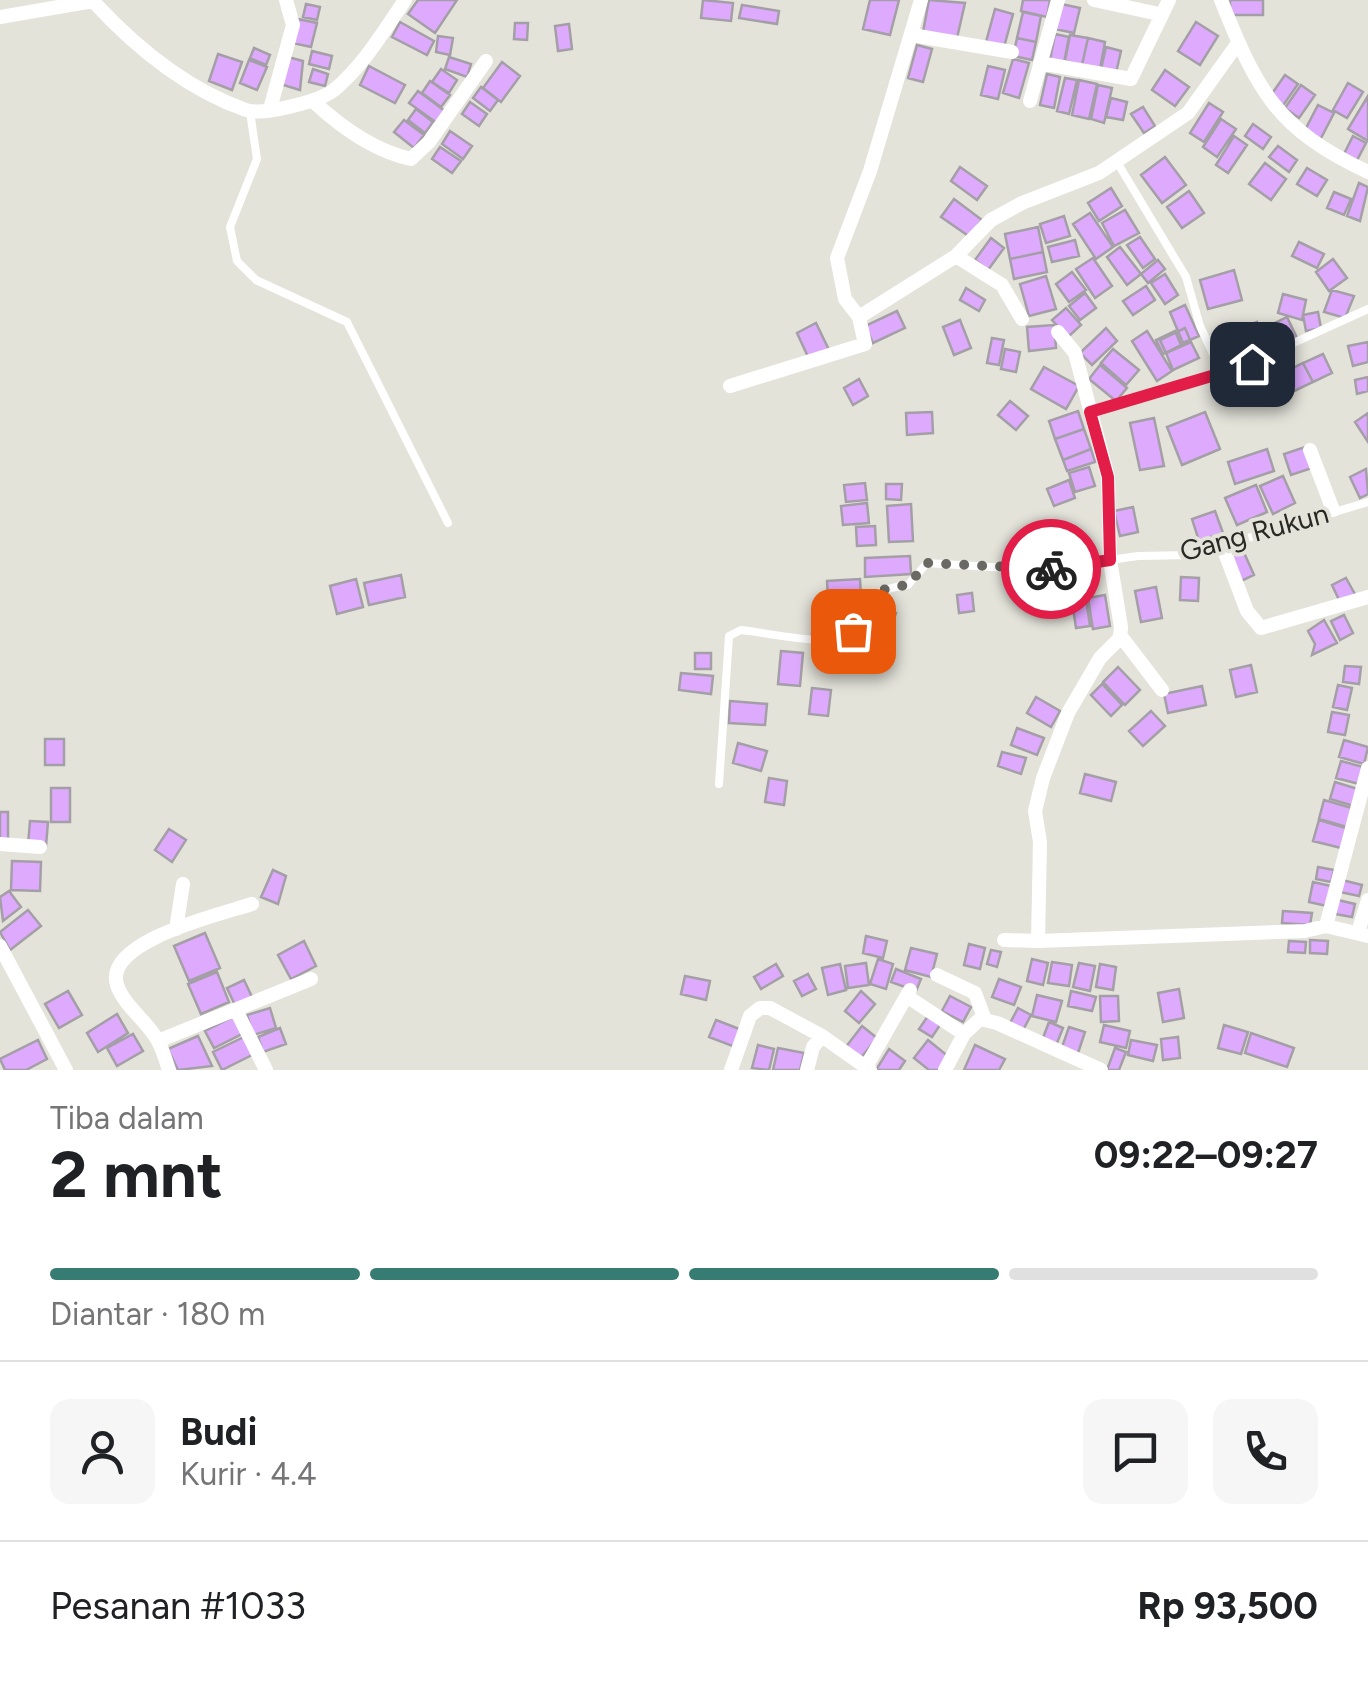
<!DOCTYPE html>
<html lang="id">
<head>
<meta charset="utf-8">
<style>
  :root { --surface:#fff; --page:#f6f6f6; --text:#202124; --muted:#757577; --line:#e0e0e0; --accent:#377c73 }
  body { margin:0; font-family:Figtree,sans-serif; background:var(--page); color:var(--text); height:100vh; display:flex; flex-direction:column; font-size:38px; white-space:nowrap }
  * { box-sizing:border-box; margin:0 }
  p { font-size:32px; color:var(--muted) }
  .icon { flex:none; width:55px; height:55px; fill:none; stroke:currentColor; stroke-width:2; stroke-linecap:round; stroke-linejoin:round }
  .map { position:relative; height:1070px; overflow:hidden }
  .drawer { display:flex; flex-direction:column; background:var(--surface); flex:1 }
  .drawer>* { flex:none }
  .pin { position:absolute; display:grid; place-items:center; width:85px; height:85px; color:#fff; margin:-42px; border-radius:20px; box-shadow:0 5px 15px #0006 }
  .courier { position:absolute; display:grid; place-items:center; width:100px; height:100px; margin:-50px; border:8px solid #e11d48; border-radius:50%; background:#fff; color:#222; box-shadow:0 2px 12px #0007 }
  .head em { font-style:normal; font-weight:700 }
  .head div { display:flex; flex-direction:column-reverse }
  .head { display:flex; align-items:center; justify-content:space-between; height:170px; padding:0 50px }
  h1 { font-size:65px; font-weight:700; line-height:75px }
  .bar { display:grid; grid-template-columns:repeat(4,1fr); gap:15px 10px; align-content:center; height:120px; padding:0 50px }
  .bar i { height:12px; border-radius:8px; background:var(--line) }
  .bar .on { background:var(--accent) }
  .bar p { grid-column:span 4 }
  .line { display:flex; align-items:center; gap:25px; padding:0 50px; border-top:2px solid var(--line) }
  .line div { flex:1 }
  .round { display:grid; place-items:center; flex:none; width:105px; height:105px; border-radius:20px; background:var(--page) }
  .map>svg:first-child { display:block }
</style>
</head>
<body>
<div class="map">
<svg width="1368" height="1070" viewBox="0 0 1368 1070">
  <rect width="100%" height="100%" fill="#e4e3da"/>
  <path fill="#deaafe" stroke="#a49fa7" stroke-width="2.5" d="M418,0H457L435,33L408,14Z
    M703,0L733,3L731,21L701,18Z
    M870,0H899L890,35L863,29Z
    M929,0L965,3L957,38L923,32Z
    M1023,0H1050L1047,17L1021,11Z
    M1230,0H1263V15H1230Z
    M306,4L320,7L317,20L303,17Z
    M1061,4L1080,8L1074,33L1055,29Z
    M742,5L779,11L777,24L739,18Z
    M995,9L1013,14L1004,47L986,42Z
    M1023,12L1041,16L1036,42L1017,38Z
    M298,19L317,23L311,47L293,43Z
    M400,22L434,41L427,55L392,37Z
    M1196,22L1218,36L1200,65L1178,51Z
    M515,23H528L527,40L514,39Z
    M569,24L572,49L558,51L555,26Z
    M1055,34L1069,37L1064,63L1050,60Z
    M1070,35L1088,38L1082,65L1065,61Z
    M438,36L453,38L450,55L436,52Z
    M1017,38L1036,42L1032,60L1013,56Z
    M1088,38L1105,42L1100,69L1082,65Z
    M917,45L932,49L923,82L908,78Z
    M1106,47L1121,51L1116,73L1101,69Z
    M254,48L270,55L266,65L250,58Z
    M312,51L332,56L329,69L309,64Z
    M218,54L242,62L232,90L209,81Z
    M288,57L303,61L300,90L280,84Z
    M449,57L471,64L467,77L445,69Z
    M1013,59L1029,63L1019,98L1003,93Z
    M249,60L267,67L257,90L240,83Z
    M502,62L520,76L501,102L483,88Z
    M369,66L405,85L395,103L360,85Z
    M988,66L1005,70L998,99L981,95Z
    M313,69L328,74L325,86L309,82Z
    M441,69L457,80L449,93L432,82Z
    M1165,70L1189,87L1175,106L1152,90Z
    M1047,74L1060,77L1054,108L1040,105Z
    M1285,75L1298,84L1282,107L1269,98Z
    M1065,78L1077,80L1069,114L1057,111Z
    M1079,80L1097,84L1089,119L1072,115Z
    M430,81L450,95L441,107L422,93Z
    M1348,83L1363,92L1347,118L1333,110Z
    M1098,85L1112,88L1104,123L1091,119Z
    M1301,85L1315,95L1299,118L1285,108Z
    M481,87L498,100L490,111L473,98Z
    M418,91L445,111L437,123L409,103Z
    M1368,96V141L1348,129Z
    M1111,98L1127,102L1123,120L1106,117Z
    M470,102L487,114L479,126L462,114Z
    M1209,103L1223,112L1204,142L1190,133Z
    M1318,105L1334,113L1320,140L1304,132Z
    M1143,107L1155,126L1144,133L1131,114Z
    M416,109L433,122L425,133L408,120Z
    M1221,119L1236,129L1217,157L1203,147Z
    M404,120L424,135L414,148L394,132Z
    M1253,124L1271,137L1263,149L1245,136Z
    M450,131L472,146L463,159L442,144Z
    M1234,136L1247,145L1228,173L1216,165Z
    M1353,136L1366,143L1355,164L1342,158Z
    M1278,146L1297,160L1289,172L1269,157Z
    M440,147L461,161L452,173L432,159Z
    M1165,157L1186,185L1162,203L1141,175Z
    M1265,163L1286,179L1271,200L1249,184Z
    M960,167L987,186L977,200L951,181Z
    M1307,168L1327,180L1317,196L1297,184Z
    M1359,183L1368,187L1360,221L1347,216Z
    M1111,188L1122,206L1099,221L1088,203Z
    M1189,191L1204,213L1182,228L1167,207Z
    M1334,192L1351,199L1344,215L1327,208Z
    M954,199L982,220L970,237L941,217Z
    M1125,210L1139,233L1114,246L1102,223Z
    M1090,213L1113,247L1096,259L1073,224Z
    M1064,216L1070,236L1046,243L1040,224Z
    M1038,227L1043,252L1010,259L1005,234Z
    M1140,237L1155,259L1143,268L1127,245Z
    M991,238L1004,248L988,270L975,260Z
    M1075,240L1079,256L1052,262L1048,247Z
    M1299,242L1324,254L1317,268L1292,256Z
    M1120,247L1141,274L1127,285L1107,257Z
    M1043,252L1047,272L1014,279L1010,259Z
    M1093,258L1112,286L1095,298L1076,269Z
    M1333,259L1347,278L1329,291L1316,272Z
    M1158,260L1165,269L1148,283L1141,274Z
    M1234,270L1242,300L1208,309L1200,280Z
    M1072,272L1086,290L1069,302L1056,284Z
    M1165,274L1178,295L1165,304L1151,283Z
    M1046,276L1056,309L1029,316L1020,284Z
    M1146,286L1155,300L1133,315L1123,301Z
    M966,288L985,300L979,311L960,300Z
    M1332,290L1354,296L1345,318L1324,312Z
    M1085,293L1096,308L1080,320L1069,306Z
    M1283,294L1306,300L1302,320L1278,313Z
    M1185,305L1199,336L1183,343L1170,312Z
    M1066,308L1081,325L1068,337L1052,320Z
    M897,311L905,328L873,343L865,326Z
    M1318,312L1321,328L1306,331L1303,315Z
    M1287,317L1297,338L1278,347L1269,326Z
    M960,320L971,348L954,355L943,327Z
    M1257,322L1271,352L1258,358L1254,351L1237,359L1227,335Z
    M816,323L830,352L810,361L797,333Z
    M1054,325L1056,348L1029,351L1027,327Z
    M1106,328L1117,341L1092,365L1080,353Z
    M1185,328L1191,342L1166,353L1160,340Z
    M1147,331L1172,371L1157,381L1132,341Z
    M1175,331L1181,345L1163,354L1156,340Z
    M992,338L1004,340L999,365L987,363Z
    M1191,342L1199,358L1173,370L1166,353Z
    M1368,342V362L1353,366L1348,346Z
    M1005,349L1020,352L1016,372L1001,369Z
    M1113,349L1139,370L1126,385L1101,363Z
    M1323,354L1332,373L1313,382L1303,363Z
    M1303,363L1313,382L1284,396L1275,377Z
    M1100,365L1127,388L1116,401L1089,379Z
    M1044,367L1079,386L1066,409L1031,389Z
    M1245,372L1256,395L1239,403L1228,380Z
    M1368,377V391L1357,394L1355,380Z
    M859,379L868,396L853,405L844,388Z
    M1010,401L1028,416L1016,430L998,415Z
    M1078,411L1084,429L1055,439L1049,421Z
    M932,412L933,433L907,435L906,413Z
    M1205,412L1220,449L1182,465L1167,427Z
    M1368,413V442L1355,422Z
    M1154,418L1164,466L1140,470L1130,423Z
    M1084,429L1091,449L1063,460L1055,439Z
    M1308,446L1315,467L1291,475L1284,454Z
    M1091,449L1095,462L1067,471L1063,460Z
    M1267,449L1274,471L1235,484L1228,462Z
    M1089,467L1095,486L1075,492L1069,473Z
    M1366,469L1368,494L1360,498L1350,477Z
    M1283,476L1295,503L1273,514L1260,486Z
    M1069,480L1075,498L1054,506L1047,489Z
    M865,483L867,500L846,502L844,485Z
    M886,484H902L901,500L886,499Z
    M1256,485L1267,512L1237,525L1225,498Z
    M867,503L869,523L843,525L841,506Z
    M911,504L913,541L889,542L887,506Z
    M1133,507L1138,532L1120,536L1114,511Z
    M1215,511L1223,533L1199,541L1192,519Z
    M875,526L876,545L857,546L856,527Z
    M1044,531L1048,559L1028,561L1024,533Z
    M1241,546L1254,575L1241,581L1228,551Z
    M910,556L911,574L865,577V558Z
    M401,575L405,597L369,605L364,583Z
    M1181,577L1199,578L1198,601L1180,600Z
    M1346,578L1356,596L1341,604L1332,585Z
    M356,579L363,607L337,614L330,586Z
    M860,579L861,597L828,600L827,581Z
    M1156,587L1162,618L1141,622L1135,591Z
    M972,593L974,611L959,613L957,595Z
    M1105,595L1110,626L1093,629L1088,598Z
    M1086,599L1090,626L1076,628L1072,601Z
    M814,605L835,606L833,636L812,634Z
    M878,606L896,613L888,634L870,627Z
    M1344,615L1353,633L1340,640L1331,621Z
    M1324,620L1337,643L1312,655L1315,644L1308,631Z
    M781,651L803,653L800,686L778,684Z
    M695,653H711V669H695Z
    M1251,665L1257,692L1236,697L1230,670Z
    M1345,666L1361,667L1359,684L1343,682Z
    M1118,667L1140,690L1125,705L1103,682Z
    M681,673L713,676L711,694L679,690Z
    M1102,684L1122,705L1111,716L1091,695Z
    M1338,685L1352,688L1347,710L1333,707Z
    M1202,686L1206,705L1168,713L1164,694Z
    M812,688L831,690L828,716L809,714Z
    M1036,697L1060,711L1051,727L1027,713Z
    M730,701L767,704L765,725L729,723Z
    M1151,711L1165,726L1143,746L1129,731Z
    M1332,712L1349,715L1345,735L1328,732Z
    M1017,728L1044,738L1037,755L1011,745Z
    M45,739H64V765H45Z
    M1344,740L1368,747L1364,764L1339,757Z
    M738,743L767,751L761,771L733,763Z
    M1002,752L1026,758L1021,774L998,766Z
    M1341,761L1367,768L1363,785L1336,778Z
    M1085,774L1116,782L1111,801L1080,793Z
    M769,778L787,781L784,805L765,802Z
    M1335,782L1358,789L1354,806L1330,799Z
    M51,788H70V822H51Z
    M1324,800L1352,808L1347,827L1319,819Z
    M0,812H8V842H0Z
    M1319,820L1346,828L1341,848L1313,841Z
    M30,821L48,822L46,846L28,845Z
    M169,829L186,840L172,862L155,850Z
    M12,861L41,862L40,891L11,890Z
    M1318,867L1334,870L1331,882L1316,879Z
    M273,870L286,876L278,904L261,897Z
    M1342,880L1362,885L1359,896L1340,892Z
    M1313,882L1331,886L1327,906L1309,902Z
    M9,891L21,907L3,921L0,897Z
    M1338,900L1355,904L1352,917L1335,914Z
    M28,910L41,926L10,950L0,932Z
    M1283,911L1312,913L1310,925L1282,923Z
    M205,933L220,968L189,981L174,946Z
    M866,936L887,941L883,958L863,953Z
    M1310,940L1328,941L1327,954L1310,953Z
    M304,941L316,966L291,979L278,955Z
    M1289,941L1306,942L1305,953L1288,952Z
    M969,944L985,948L980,969L964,965Z
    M911,948L937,954L931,977L905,970Z
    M991,950L1001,952L997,967L987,964Z
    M878,959L893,964L886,989L870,984Z
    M1032,959L1048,963L1043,985L1027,981Z
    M1052,962L1072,965L1069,986L1048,983Z
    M866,963L869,985L848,988L845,966Z
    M1079,963L1095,966L1090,991L1073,987Z
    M776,964L783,976L761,989L754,977Z
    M840,964L846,990L828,995L822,968Z
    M1100,964L1116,967L1113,990L1096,987Z
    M896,969L921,979L916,991L891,982Z
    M217,972L229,1002L201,1014L188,984Z
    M808,974L816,989L802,996L794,981Z
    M685,976L710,981L706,1000L681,994Z
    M999,979L1021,987L1014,1005L992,997Z
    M244,980L252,997L235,1005L227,988Z
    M1179,989L1184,1018L1163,1022L1158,993Z
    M68,991L82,1015L59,1028L45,1004Z
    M861,991L875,1004L859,1023L845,1011Z
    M1071,991L1096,997L1092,1011L1068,1006Z
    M1037,995L1062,1001L1056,1022L1032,1016Z
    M950,996L971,1007L963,1022L942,1011Z
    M1100,996H1118L1119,1021L1101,1022Z
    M270,1008L276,1028L253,1035L247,1015Z
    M1018,1008L1031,1015L1021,1034L1008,1027Z
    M930,1013L942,1022L932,1037L919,1029Z
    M117,1014L128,1033L98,1052L87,1033Z
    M235,1016L244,1033L214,1048L205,1031Z
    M716,1020L742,1030L735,1047L709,1037Z
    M1049,1022L1063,1028L1055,1048L1041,1043Z
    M1104,1025L1130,1031L1126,1048L1100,1042Z
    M1224,1025L1248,1032L1241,1054L1218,1048Z
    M862,1026L877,1038L859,1060L845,1048Z
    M1069,1027L1085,1032L1077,1056L1061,1050Z
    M280,1028L286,1044L263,1052L258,1037Z
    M1251,1033L1294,1048L1287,1067L1245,1053Z
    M133,1034L143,1051L117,1066L107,1048Z
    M198,1036L212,1066L178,1070L168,1049Z
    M246,1036L254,1054L222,1070L213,1052Z
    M1178,1037L1180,1058L1163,1060L1161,1039Z
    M38,1040L47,1059L26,1070H5L0,1059Z
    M928,1040L949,1057L939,1070H929L914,1058Z
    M1131,1040L1157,1045L1153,1061L1128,1055Z
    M758,1045L774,1049L769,1070L752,1068Z
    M975,1045L1005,1059L999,1070H964Z
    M778,1048L804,1053L800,1070H773Z
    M1115,1048L1126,1052L1119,1070H1107Z
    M889,1049L905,1061L899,1070H876Z"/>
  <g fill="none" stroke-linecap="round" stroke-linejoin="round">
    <path stroke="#fff" stroke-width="8" d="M250,112L257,159L230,227L237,261L256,280L347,322L448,523
      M1117,162L1186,277L1200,326L1223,375
      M1092,412L1223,375L1368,309
      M719,784L729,636L741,630C762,632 829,646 845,638C876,622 848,592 908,585L927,563L1040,570L1138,556L1191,555L1368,502"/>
    <path stroke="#fff" stroke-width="14" d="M92,0C135,47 186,89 246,110C263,116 320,101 334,90C363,66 384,31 405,0
      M1094,0L1159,14
      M1221,0C1257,90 1276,129 1368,172
      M0,17L93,1
      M912,35L1012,52
      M1040,63L1131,79L1169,0
      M1030,101L1058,0
      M314,102C341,127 374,151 411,159L429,142L486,61
      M270,109L293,25L286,0
      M956,256L1002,285L1022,319
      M859,317L956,256L991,220L1022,203L1099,173L1188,113L1238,43
      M1058,332L1075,353L1108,477L1110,560L1121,627L1120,638L1100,658L1068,713L1043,778L1035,811L1040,842L1038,941L1305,931L1326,926L1368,936
      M730,386L865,344L859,317L845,299L837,258L870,171L921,0
      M1310,450L1333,510
      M1222,545L1247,611L1261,628L1368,597
      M1120,635L1162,690
      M0,844L40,847
      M1326,926L1368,768
      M176,929L183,884
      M1358,932L1368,900
      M1004,940L1038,941
      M0,946L66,1070
      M937,975L975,993L985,1020
      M908,997L964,1034L980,1019L997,1023L1101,1070
      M237,1012L266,1070
      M158,1041L311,979
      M866,1067L910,990
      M169,1070C166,1061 163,1050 158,1041C148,1022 124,1006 117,985C103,941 222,914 252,904
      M731,1070L750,1016L760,1008H770L822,1036
      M807,1070L813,1047L822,1036L870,1070
      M945,1070L964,1034"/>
  </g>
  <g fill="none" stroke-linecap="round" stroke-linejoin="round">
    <path stroke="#6a6964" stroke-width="10" stroke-dasharray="0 18" d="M853,631C868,598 870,589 908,585L927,563L1051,569"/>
    <path stroke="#e11d48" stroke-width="12" d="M1051,569L1110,560L1108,477L1090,412L1252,364"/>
  </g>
  <g text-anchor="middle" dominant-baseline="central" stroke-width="8" stroke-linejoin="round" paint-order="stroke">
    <g font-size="28" fill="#282824" stroke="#e4e3da">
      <text transform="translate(1254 532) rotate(-15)">Gang Rukun</text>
    </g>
  </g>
</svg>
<div class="pin" style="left:853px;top:631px;background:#ea580c"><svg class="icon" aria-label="bag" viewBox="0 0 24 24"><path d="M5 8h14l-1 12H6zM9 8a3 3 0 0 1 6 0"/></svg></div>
<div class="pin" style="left:1252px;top:364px;background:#1f2937"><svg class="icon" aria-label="home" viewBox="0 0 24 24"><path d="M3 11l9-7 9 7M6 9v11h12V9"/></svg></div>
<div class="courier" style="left:1051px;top:569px"><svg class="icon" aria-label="bike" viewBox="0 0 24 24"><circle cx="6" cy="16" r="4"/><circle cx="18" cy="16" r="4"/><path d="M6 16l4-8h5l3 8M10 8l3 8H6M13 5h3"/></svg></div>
</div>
<section class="drawer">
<div class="head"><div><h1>2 mnt</h1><p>Tiba dalam</p></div><em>09:22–09:27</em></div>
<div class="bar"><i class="on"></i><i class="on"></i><i class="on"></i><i></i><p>Diantar · 180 m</p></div>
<div class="line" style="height:180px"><a class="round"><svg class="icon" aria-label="person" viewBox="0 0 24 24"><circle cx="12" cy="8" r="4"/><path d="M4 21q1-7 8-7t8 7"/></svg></a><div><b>Budi</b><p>Kurir · 4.4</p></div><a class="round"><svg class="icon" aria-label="chat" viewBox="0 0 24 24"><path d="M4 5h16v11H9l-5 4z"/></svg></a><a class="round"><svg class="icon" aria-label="phone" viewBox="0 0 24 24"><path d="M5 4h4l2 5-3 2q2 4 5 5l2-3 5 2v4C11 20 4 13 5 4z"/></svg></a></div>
<div class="line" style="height:130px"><div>Pesanan #1033</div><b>Rp 93,500</b></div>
</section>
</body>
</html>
